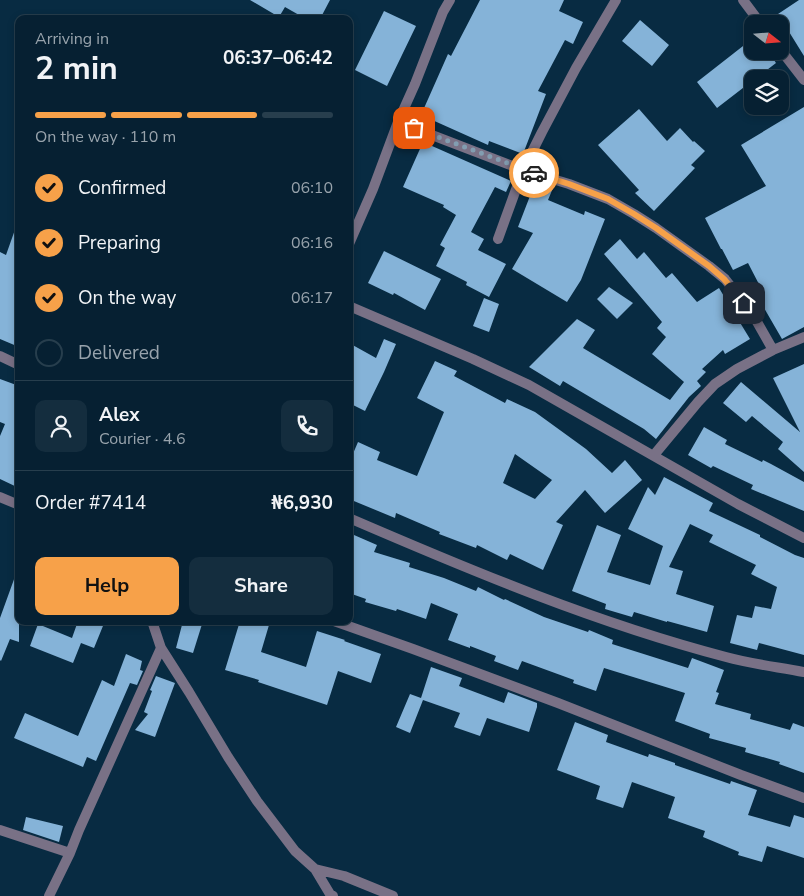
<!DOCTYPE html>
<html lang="en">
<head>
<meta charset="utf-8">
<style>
  :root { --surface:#062032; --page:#142d3e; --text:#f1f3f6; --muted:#98a3ac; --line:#273e4d; --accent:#f7a149 }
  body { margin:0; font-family:"Nunito Sans",sans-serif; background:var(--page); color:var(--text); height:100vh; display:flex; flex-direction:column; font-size:19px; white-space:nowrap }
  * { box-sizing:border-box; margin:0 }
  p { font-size:16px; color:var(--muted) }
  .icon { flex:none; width:28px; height:28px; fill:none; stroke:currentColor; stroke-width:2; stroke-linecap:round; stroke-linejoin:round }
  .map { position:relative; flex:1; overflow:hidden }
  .side { position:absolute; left:15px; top:15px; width:338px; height:610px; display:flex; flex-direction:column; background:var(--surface); border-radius:10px; box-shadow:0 2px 8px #0003,0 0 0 1px var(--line) }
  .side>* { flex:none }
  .needle { width:32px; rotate:107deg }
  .buttons { position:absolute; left:744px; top:15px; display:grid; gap:10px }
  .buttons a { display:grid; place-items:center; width:45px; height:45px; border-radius:10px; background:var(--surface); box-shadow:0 2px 8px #0003,0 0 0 1px var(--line); font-size:25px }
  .pin { position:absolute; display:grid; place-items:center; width:42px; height:42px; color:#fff; margin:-21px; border-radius:10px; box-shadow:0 2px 8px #0006 }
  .courier { position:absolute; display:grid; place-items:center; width:50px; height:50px; margin:-25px; border:4px solid #f7a149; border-radius:50%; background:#fff; color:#222; box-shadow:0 1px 6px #0007 }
  .headline em { font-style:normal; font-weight:700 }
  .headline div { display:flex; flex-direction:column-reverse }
  .headline { display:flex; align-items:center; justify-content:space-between; height:85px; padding:0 20px }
  h1 { font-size:32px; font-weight:700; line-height:38px }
  .bar { display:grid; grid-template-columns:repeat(4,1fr); gap:8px 5px; align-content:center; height:60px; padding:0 20px }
  .bar i { height:6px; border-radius:4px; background:var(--line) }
  .bar .current { background:var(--accent) }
  .bar p { grid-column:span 4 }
  .line { display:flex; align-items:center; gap:12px; padding:0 20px; border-top:1px solid var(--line) }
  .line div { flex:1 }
  .round { display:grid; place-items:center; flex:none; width:52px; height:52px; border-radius:10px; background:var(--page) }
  ol { padding:0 20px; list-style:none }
  li { display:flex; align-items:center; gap:15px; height:55px }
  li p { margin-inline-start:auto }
  li .icon { padding:5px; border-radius:50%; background:var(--accent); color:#111; stroke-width:4 }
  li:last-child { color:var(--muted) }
  li i { width:28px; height:28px; border:2px solid var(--line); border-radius:50% }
  .cta { display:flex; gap:10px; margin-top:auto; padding:10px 20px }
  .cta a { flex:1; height:58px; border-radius:10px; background:var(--accent); color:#111; font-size:20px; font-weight:700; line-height:58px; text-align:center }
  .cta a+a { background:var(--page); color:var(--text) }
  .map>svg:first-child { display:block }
</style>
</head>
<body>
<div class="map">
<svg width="804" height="896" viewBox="0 0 804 896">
  <rect width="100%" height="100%" fill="#082b42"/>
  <path fill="#85b3d8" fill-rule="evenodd" d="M250,0H330L320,19H306L285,7L279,17Z
    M480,0H564L559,11L583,22L573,44L565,40L538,91L546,94L523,154L489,141L488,145L421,115L448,54L451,56Z
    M799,0H804V56L778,14Z
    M384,11L416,26L387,86L355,70Z
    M640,20L669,45L652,66L622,41Z
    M752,39V51H768L776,63L755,79H752V81L717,108L697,82Z
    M804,107V327L782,339L757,296L763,292L748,263L733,270L722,249H721L705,218L766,186L741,145Z
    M639,109L667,141L680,128L693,142L694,141L705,151L691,165L695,168L654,211L635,193L639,190L598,145Z
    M423,142L511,181L506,192L495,187L471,232L484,239L478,250L506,264L489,297L466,285L467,282L436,266L445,248L440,245L456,215L443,207L444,205L403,187Z
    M535,183H540L553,188L548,200L584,215L585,211L605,219L581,280L567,302L512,269L533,233L518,227Z
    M17,224H19V347L0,339V252L6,255Z
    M620,239L637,259L644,252L666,278L672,273L697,302L719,288L750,339L725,354L723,350L702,369L706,372L697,381L701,386L689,397L656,439L644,429L563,381L560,386L529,367L577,319L595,330L583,348L670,400L684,382L652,354L666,337L657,328L662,322L604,254Z
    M384,251L441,279L425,310L394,293L393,295L368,283Z
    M609,287L633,303L617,319L597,299Z
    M484,298L499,304L489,332L473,326Z
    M384,339L396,344L384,372L365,411L349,403V343L376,358Z
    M435,361L457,371L454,376L505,403L507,399L535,412L586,449L612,473L625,460L642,480L605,513L585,490L556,522L563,525L543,570L510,554L507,560L477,545L476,548L439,534L440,532L396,513L395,518L349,499V463L358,442L380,452L377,460L417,476L444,412L417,398ZM515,454L552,480L535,499L503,483Z
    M804,364V472L778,449L783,442L752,416L746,422L723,403L741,382L800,432L773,378Z
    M0,379L19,386V488L0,479V436L5,424L0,422Z
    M704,427L727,440L725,444L762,462L763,460L771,464L804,482V511L751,489L753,485L713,466L711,468L688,455Z
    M664,477L713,503L709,511L760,535V537L795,555L804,558V655L759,643L757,650L730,643L737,615L752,618L755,606L771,609L777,587L751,574L756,565L709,542L713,535L690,524L669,567L683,571L676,594L714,606L707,632L667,621V622L634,612L632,617L605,609L606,604L572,591L597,525L621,535L607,572L650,585L663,546L628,529L648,487L655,495Z
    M354,535L377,545L374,552L410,563L409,567L444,578L476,591L478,587L504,600L505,599L544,617L588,632L589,630L613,640L612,644L688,668L692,658L724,670L716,692L719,693L715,704L751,714L750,719L790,730L793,723L804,727V773L779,764L780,762L745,752L746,748L709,738L710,734L675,721L685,693L604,668L596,691L573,683L574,680L522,661L518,670L494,661L496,656L470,646V648L448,640L458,614L431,603L426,619L397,609L396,611L365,602L366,599L349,593V549Z
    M17,571H19V642L10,639L1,661L0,660V618Z
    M78,621H105L94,648L81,643L73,663L30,646L38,624L72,638Z
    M183,621H203L193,653L176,648Z
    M240,621H256L269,625L261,652L306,667L317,631L345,640L344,641L381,654L371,683L338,671L327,705L258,682L259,680L225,670Z
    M126,654L142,661L140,670L143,671L137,685L130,683L96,761L87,757L83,767L14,738L25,713L78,736L102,680L114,686Z
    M431,667L462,678L459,686L504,703L508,692L537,703V707L529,732L487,718L480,736L454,727L460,713L423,700L410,733L396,727L410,694L421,698Z
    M156,676L175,683L155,737L135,730L148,714L144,712L152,691L150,690Z
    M575,722L608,735L606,742L648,757L649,754L675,763V765L730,784L731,781L757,790L748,815L790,827L794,815L804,818V858L767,846L762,862L738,855L739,852L703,837L705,831L668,818L675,797L632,782L623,808L596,799L600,786L557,770Z
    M26,817L63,826L59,842L23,830Z"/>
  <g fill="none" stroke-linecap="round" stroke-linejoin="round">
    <path stroke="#797186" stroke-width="10" d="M743,0L761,24
      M780,49L804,80
      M398,122L523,170L569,184L608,199L634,214L656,228L709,266L725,279L752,313L773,350
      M498,239L523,170L542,132L576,68L616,0
      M349,244L373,189L398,122L415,84L443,12L450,0
      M349,306L473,359L529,385L738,504L804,538
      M0,356L19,365
      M654,455L698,402L715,384L737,369L773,350L804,337
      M349,518C472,571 596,623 726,657C751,664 778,667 804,672
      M161,648L189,692L228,757L257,801L295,851L315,869L344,876L393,896
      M0,830L70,853
      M315,869L330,894L333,896
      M49,896L70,853L79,830L161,648L152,621"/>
    <path stroke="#797186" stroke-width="10" d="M0,497L19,505
      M334,621L413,649L558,703L741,775L804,798"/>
  </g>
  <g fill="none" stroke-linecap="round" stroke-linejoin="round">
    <path stroke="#829db1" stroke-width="5" stroke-dasharray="0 9" d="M414,128L534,173"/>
    <path stroke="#f7a149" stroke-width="6" d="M534,173L569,184L608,199L634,214L656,228L709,266L724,279L744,303"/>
  </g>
</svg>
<div class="buttons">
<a><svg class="needle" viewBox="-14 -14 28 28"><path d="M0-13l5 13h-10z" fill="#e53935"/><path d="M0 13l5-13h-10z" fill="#98a3ac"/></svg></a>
<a><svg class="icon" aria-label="layers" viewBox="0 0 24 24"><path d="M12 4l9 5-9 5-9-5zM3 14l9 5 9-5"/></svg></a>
</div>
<div class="pin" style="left:414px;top:128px;background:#ea580c"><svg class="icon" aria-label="bag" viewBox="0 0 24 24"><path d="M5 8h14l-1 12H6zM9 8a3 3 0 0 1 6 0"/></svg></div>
<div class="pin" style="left:744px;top:303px;background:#1f2937"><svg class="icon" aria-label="home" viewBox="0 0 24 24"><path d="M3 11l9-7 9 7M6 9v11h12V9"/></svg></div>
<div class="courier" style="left:534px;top:173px"><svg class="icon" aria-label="car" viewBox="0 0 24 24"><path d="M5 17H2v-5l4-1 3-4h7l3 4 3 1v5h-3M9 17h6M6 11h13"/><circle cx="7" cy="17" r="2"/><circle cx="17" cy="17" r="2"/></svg></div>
<section class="side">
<div class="headline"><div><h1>2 min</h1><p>Arriving in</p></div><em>06:37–06:42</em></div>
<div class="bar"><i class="current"></i><i class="current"></i><i class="current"></i><i></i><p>On the way · 110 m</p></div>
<ol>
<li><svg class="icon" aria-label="check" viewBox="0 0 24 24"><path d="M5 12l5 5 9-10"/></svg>Confirmed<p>06:10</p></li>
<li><svg class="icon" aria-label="check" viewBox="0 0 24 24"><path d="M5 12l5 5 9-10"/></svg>Preparing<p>06:16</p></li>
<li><svg class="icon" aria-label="check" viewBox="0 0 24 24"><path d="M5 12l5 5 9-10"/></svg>On the way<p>06:17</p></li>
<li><i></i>Delivered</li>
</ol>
<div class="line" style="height:90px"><a class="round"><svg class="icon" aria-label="person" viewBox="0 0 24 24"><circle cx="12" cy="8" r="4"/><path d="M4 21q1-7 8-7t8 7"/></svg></a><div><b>Alex</b><p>Courier · 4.6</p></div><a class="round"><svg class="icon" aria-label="phone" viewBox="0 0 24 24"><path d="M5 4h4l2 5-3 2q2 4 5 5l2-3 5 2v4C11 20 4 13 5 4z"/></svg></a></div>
<div class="line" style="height:65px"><div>Order #7414</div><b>₦6,930</b></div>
<div class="cta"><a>Help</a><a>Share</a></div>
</section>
</div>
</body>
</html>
